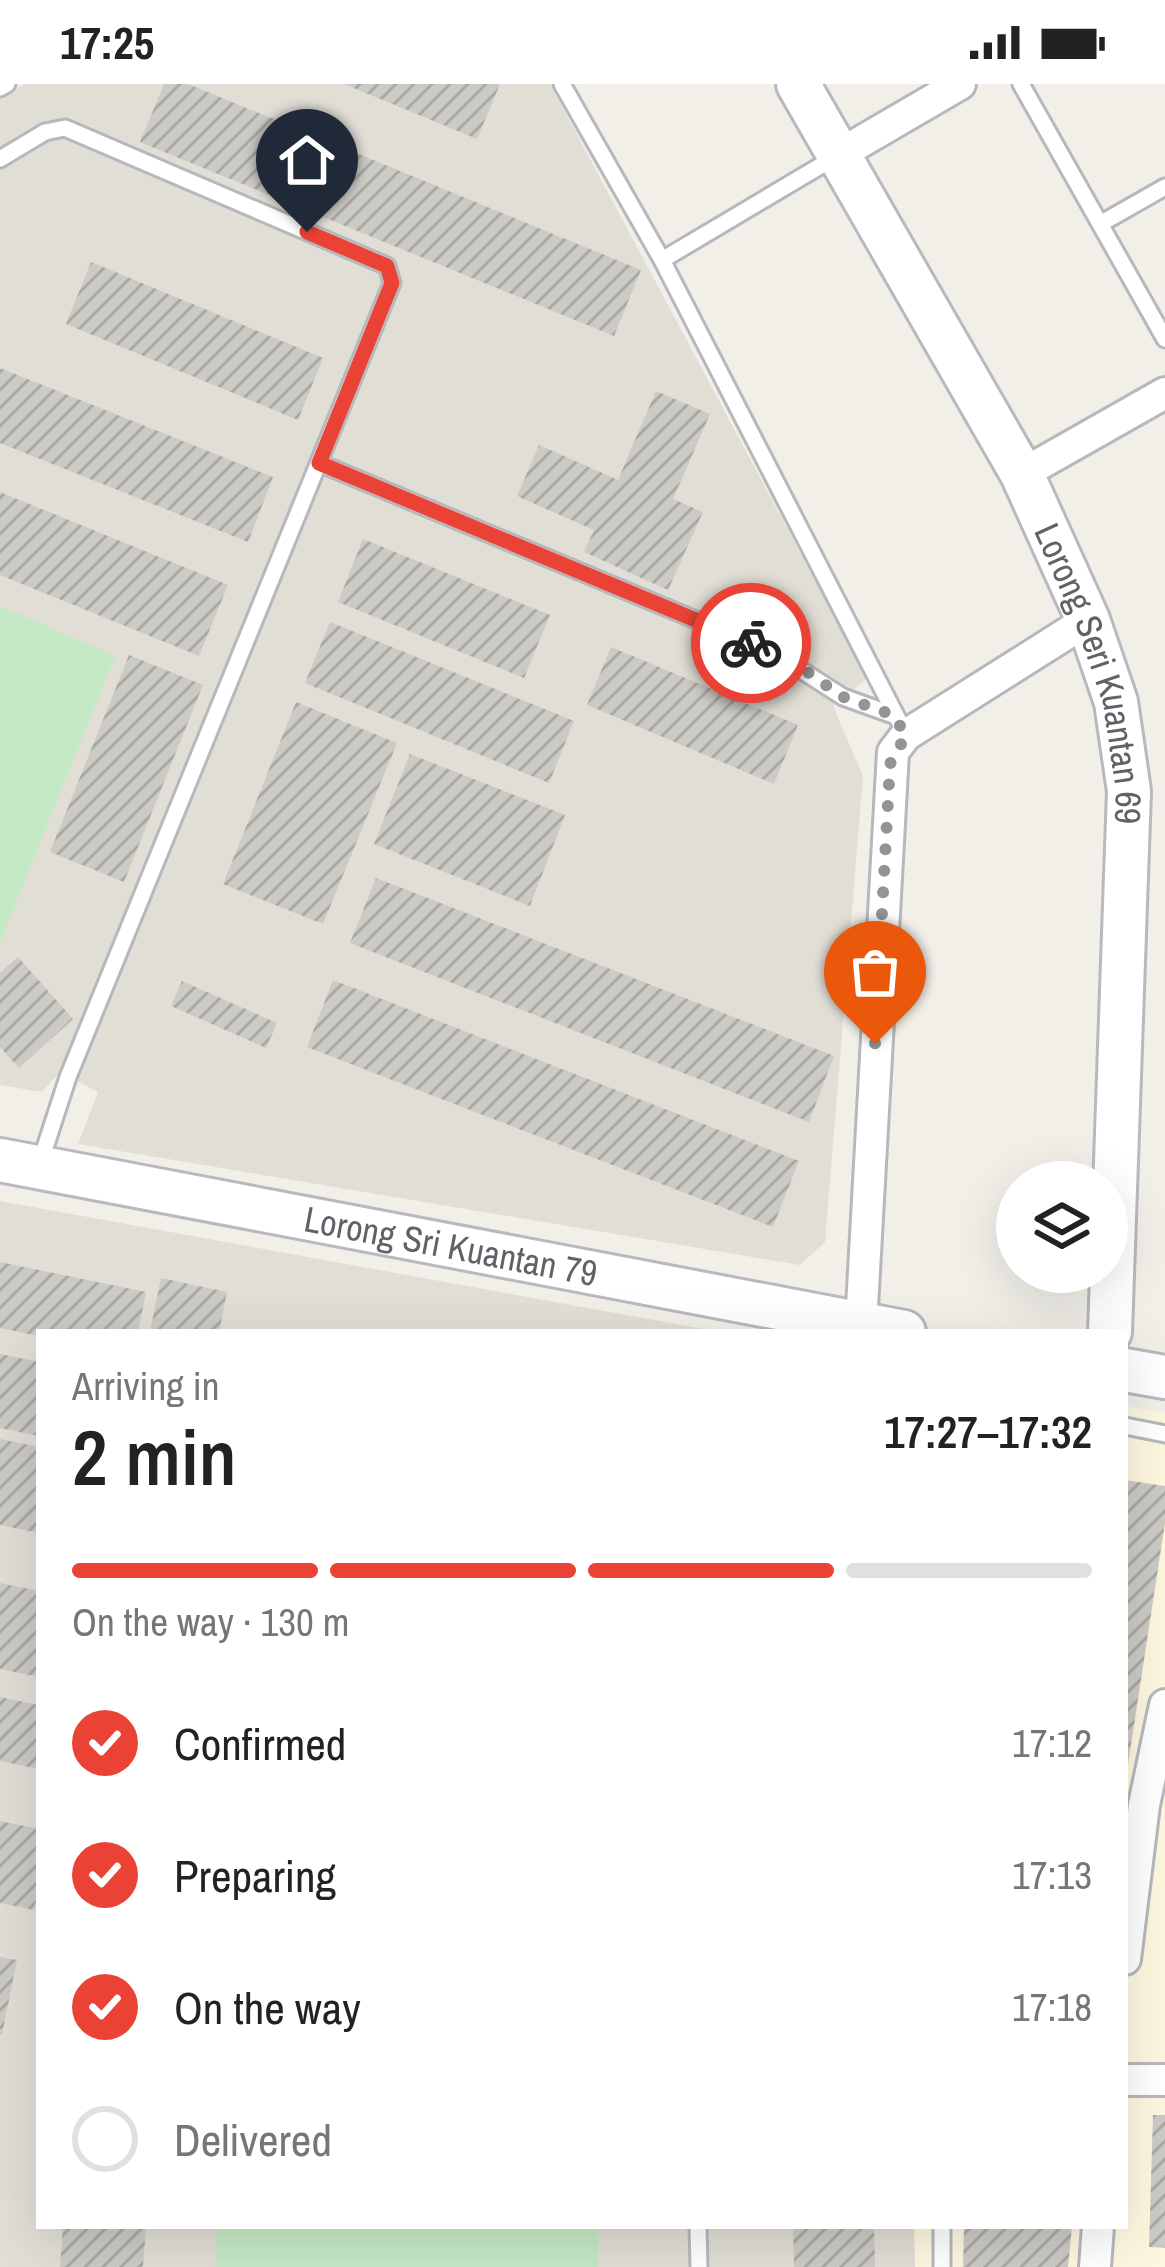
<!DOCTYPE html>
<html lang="en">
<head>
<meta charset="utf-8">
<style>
  :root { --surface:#fff; --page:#f6f6f6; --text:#222; --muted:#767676; --line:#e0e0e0; --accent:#ea4335 }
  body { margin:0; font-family:"Archivo Narrow",sans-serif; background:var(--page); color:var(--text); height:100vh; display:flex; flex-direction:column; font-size:45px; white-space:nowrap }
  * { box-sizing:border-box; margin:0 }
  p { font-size:39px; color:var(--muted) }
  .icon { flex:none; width:66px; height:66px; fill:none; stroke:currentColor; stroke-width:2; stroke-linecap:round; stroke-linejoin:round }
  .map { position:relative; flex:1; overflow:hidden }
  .sheet { position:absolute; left:36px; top:1245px; width:1092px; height:900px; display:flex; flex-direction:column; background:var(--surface); border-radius:0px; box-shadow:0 12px 48px #0002 }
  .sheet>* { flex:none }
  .fabs { position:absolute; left:996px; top:1077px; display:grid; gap:24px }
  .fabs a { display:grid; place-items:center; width:132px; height:132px; border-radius:50%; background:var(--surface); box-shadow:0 12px 48px #0002; font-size:60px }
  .pin { position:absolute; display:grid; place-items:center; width:102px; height:102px; color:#fff; margin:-123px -51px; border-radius:50% 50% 50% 0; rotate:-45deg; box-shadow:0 0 12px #0007 }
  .pin .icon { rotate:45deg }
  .courier { position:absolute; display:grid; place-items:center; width:120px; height:120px; margin:-60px; border:9px solid #ea4335; border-radius:50%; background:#fff; color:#222; box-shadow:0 3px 15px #0007 }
  .summary em { font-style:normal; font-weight:600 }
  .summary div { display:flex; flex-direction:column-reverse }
  .summary { display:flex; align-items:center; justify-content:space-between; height:204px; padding:0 36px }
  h1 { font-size:78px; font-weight:600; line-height:90px }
  .bar { display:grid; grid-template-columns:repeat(4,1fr); gap:18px 12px; align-content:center; height:144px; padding:0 36px }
  .bar i { height:15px; border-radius:9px; background:var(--line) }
  .bar .active { background:var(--accent) }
  .bar p { grid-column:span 4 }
  ol { padding:0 36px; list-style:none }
  li { display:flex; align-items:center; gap:36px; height:132px }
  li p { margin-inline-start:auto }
  li .icon { padding:12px; border-radius:50%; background:var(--accent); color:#fff; stroke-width:4 }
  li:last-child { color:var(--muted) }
  li i { width:66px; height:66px; border:6px solid var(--line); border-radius:50% }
  .status { display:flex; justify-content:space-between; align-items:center; height:84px; padding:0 60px; background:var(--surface); direction:ltr }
  .status svg { height:33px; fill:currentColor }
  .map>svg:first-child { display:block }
</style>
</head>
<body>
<div class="status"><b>17:25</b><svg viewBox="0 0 49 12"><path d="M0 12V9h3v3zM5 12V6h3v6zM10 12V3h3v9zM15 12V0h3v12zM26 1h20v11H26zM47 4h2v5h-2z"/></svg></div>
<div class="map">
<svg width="1165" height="2183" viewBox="0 0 1165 2183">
  <defs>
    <pattern id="building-hatch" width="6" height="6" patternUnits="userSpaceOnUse" patternTransform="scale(3)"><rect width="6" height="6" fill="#cccac5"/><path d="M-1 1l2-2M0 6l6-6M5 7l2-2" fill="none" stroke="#a9a8a4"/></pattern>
  </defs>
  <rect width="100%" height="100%" fill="#f1efe8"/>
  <path fill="#fef7e0" d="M1125,1322L1165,1329V2183H915L914,2142H1125Z"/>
  <path fill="#e1ded6" d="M25,0H550L867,594L833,622L863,692L825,1158L800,1181L78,1060L98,1008L60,988L42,1008L0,1001V14Z
    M0,1117L720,1248H39V2142H914L915,2183H0Z"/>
  <path fill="#c5e8c5" d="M0,522L115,572L0,858Z
    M216,2142H599L598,2183H215Z"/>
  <path fill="url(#building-hatch)" d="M164,0H188L641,186L614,252L140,58Z
    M344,0H500L477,55Z
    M91,178L323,274L298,336L66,240Z
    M0,284L273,393L248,458L0,359Z
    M656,307L710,330L673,415L703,428L668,506L584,468L594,446L517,412L539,361L618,396Z
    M0,408L228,501L199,572L0,491Z
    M363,455L550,531L524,594L338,518Z
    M330,538L574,637L549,699L305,599Z
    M611,563L798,641L774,700L587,621Z
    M129,571L203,601L124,798L50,768Z
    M296,618L397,659L323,840L223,800Z
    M410,670L565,731L530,822L374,760Z
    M376,794L834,972L809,1038L350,859Z
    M18,873L73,935L19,984L0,963V889Z
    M333,896L799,1077L773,1143L307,963Z
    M182,897L277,939L266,964L171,922Z
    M0,1178L146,1208L138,1248H39V1252L0,1244Z
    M161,1194L227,1208L219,1248H150Z
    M0,1270L39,1278V1352L0,1344Z
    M0,1355L39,1363V1449L0,1441Z
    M1125,1396L1165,1402V1439L1128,1680Z
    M0,1499L39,1507V1593L0,1585Z
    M0,1613L39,1621V1685L0,1677Z
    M0,1737L39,1745V1802L34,1826L0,1819Z
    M0,1873L17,1876L2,1951H0Z
    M1153,2031H1165V2164L1149,2163Z
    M63,2142H146L143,2183H60Z
    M793,2142H874L875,2183H794Z
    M964,2142H1072L1068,2183H963Z"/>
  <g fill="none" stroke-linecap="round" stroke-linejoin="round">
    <g stroke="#b5b8bc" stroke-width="21">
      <path id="lane" d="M562,0L662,176L906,651
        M1021,0L1165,255
        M0,4L7,0
        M0,75L45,48L65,44L387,182L392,199L68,993L40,1079
        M1100,140L1165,103
        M662,176L837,72
        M319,379L773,568L843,613L893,631
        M1125,1342L1165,1350
        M698,2142L699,2183
        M942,2183V2142"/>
    </g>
    <g stroke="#b5b8bc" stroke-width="36">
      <path id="street" d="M840,70L960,0
        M1022,390L1165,309
        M861,1241L893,668L906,651L1088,536
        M1125,1875L1144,1721L1165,1621
        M1125,1996H1165
        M1095,2183L1098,2142"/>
    </g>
    <g stroke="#b6babf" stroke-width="48">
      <g id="secondary">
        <path id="s1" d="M798,0L1022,390L1088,536L1116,618L1129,707L1110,1248"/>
        <path id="s2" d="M0,1076L904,1248"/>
        <path d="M1125,1286L1165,1293"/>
      </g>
    </g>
    <use href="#lane" stroke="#fff" stroke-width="15"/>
    <use href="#street" stroke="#fff" stroke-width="30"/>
    <use href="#secondary" stroke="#fff" stroke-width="42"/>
  </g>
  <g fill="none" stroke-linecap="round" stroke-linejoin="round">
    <path stroke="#929495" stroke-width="12" stroke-dasharray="0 21.6" d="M751,559L806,587L843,613L893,631L906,651L890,680L875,960"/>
    <path stroke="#ea4335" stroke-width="15" d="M307,148L387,182L392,199L319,379L751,559"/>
  </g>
  <g text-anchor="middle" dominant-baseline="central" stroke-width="9" stroke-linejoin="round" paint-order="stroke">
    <g font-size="36" fill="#5f6368" stroke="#fff">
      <text stroke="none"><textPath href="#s1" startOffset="663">Lorong Seri Kuantan 69</textPath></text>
      <text stroke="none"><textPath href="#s2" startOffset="459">Lorong Sri Kuantan 79</textPath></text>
    </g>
  </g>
</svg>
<div class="fabs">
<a><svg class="icon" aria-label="layers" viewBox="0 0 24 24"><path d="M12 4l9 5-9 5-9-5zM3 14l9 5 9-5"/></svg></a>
</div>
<div class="pin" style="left:875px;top:960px;background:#ea580c"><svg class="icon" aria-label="bag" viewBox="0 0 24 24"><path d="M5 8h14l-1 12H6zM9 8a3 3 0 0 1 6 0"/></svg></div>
<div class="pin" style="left:307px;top:148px;background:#1f2937"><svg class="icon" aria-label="home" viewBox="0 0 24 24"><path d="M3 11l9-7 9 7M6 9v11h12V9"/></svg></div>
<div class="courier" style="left:751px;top:559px"><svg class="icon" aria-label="bike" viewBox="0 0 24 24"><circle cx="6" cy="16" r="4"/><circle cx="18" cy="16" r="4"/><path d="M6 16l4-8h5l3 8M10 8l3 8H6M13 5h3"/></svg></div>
<section class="sheet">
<div class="summary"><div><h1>2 min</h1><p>Arriving in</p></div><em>17:27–17:32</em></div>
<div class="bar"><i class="active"></i><i class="active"></i><i class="active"></i><i></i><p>On the way · 130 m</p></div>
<ol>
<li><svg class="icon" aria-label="check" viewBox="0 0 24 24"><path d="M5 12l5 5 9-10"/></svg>Confirmed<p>17:12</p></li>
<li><svg class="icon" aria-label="check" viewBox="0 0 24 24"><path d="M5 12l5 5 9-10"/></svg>Preparing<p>17:13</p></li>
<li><svg class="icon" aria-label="check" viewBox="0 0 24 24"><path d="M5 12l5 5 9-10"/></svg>On the way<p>17:18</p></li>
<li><i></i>Delivered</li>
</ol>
</section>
</div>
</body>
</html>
